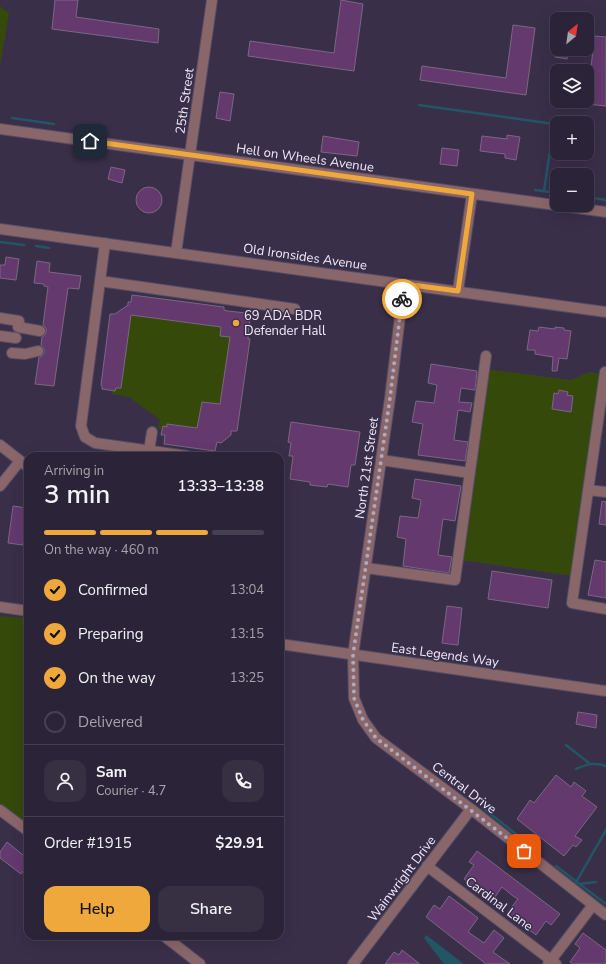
<!DOCTYPE html>
<html lang="en">
<head>
<meta charset="utf-8">
<style>
  :root { --surface:#2b2337; --page:#372f42; --text:#f1f3f6; --muted:#a6a4ad; --line:#474052; --accent:#eea83c }
  body { margin:0; font-family:"Nunito Sans",sans-serif; background:var(--page); color:var(--text); height:100vh; display:flex; flex-direction:column; font-size:15px; white-space:nowrap }
  * { box-sizing:border-box; margin:0 }
  p { font-size:13px; color:var(--muted) }
  .icon { flex:none; width:22px; height:22px; fill:none; stroke:currentColor; stroke-width:2; stroke-linecap:round; stroke-linejoin:round }
  .map { position:relative; flex:1; overflow:hidden }
  .drawer { position:absolute; left:24px; top:452px; width:260px; height:488px; display:flex; flex-direction:column; background:var(--surface); border-radius:12px; box-shadow:0 4px 16px #0002,0 0 0 1px var(--line) }
  .drawer>* { flex:none }
  .needle { width:26px; rotate:29deg }
  .buttons { position:absolute; left:550px; top:12px; display:grid; gap:8px }
  .buttons a { display:grid; place-items:center; width:44px; height:44px; border-radius:8px; background:var(--surface); box-shadow:0 4px 16px #0002,0 0 0 1px var(--line); font-size:20px }
  .pin { position:absolute; display:grid; place-items:center; width:34px; height:34px; color:#fff; margin:-17px; border-radius:8px; box-shadow:0 2px 6px #0006 }
  .courier { position:absolute; display:grid; place-items:center; width:40px; height:40px; margin:-20px; border:3px solid #eea83c; border-radius:50%; background:#fff; color:#222; box-shadow:0 1px 5px #0007 }
  .overview em { font-style:normal; font-weight:600 }
  .overview div { display:flex; flex-direction:column-reverse }
  .overview { display:flex; align-items:center; justify-content:space-between; height:68px; padding:0 20px }
  h1 { font-size:26px; font-weight:600; line-height:30px }
  .bar { display:grid; grid-template-columns:repeat(4,1fr); gap:6px 4px; align-content:center; height:48px; padding:0 20px }
  .bar i { height:5px; border-radius:3px; background:var(--line) }
  .bar .on { background:var(--accent) }
  .bar p { grid-column:span 4 }
  .line { display:flex; align-items:center; gap:10px; padding:0 20px; border-top:1px solid var(--line) }
  .line div { flex:1 }
  .round { display:grid; place-items:center; flex:none; width:42px; height:42px; border-radius:12px; background:var(--page) }
  ol { padding:0 20px; list-style:none }
  li { display:flex; align-items:center; gap:12px; height:44px }
  li p { margin-inline-start:auto }
  li .icon { padding:4px; border-radius:50%; background:var(--accent); color:#111; stroke-width:4 }
  li:last-child { color:var(--muted) }
  li i { width:22px; height:22px; border:2px solid var(--line); border-radius:50% }
  .button { display:flex; gap:8px; margin-top:auto; padding:8px 20px }
  .button a { flex:1; height:46px; border-radius:12px; background:var(--accent); color:#111; font-size:16px; font-weight:600; line-height:46px; text-align:center }
  .button a+a { background:var(--page); color:var(--text) }
  .map>svg:first-child { display:block }
</style>
</head>
<body>
<div class="map">
<svg width="606" height="964" viewBox="0 0 606 964">
  <rect width="100%" height="100%" fill="#392f49"/>
  <path fill="#35490b" d="M0,6L9,13L0,66Z
    M130,315L221,327L220,336L230,337L217,430L167,424V427H163L162,429H158L160,420L129,397L112,394V391H115L116,388H121Z
    M487,369L571,380L589,372L601,374L573,576L460,560Z
    M0,616L28,618V826L0,804Z"/>
  <path fill="#235665" d="M426,935L430,938L464,964H444L424,938Z"/>
  <g fill="none" stroke-linecap="round" stroke-linejoin="round">
    <path stroke="#235665" stroke-width="2.5" d="M419,105L554,124L544,191
      M12,118L54,124
      M535,190L557,193
      M587,197L606,200
      M0,242L24,245
      M36,246L49,248
      M566,745L589,763
      M576,769C587,764 595,762 606,766
      M483,808L536,850
      M556,866L606,904
      M575,884L606,830
      M579,884L596,882"/>
  </g>
  <path fill="#64396e" stroke="#7c6781" d="M55,0H78L76,17L159,29L158,43L52,29Z
    M341,0L363,4L354,71L248,56L250,41L334,53Z
    M513,25L535,28L526,95L420,80L422,66L506,78Z
    M595,36L606,37V106L586,104Z
    M556,49H569L567,59L555,57Z
    M220,92L234,94L230,121L216,118Z
    M507,135L520,137L516,160L505,158V154L480,151L482,136L507,139Z
    M323,136L359,142L357,156L321,152Z
    M442,148L459,150L457,166L440,164Z
    M111,167L125,170L122,183L108,179Z
    M136 200a13 13 0 1 1 26 0a13 13 0 1 1-26 0Z
    M6,257L19,259L16,280L0,278V265H5Z
    M37,261L50,263L49,272L81,276L79,289L68,288L54,386L35,384L39,357L42,356L44,353V349L41,345L42,337L45,335L46,332V328L43,325L48,287L44,286V284L34,283Z
    M132,295L224,307V310L228,311L246,313L248,312L253,317L250,319L248,335V339H250L237,431H231V435L221,443L217,442L215,451L164,444L165,435H161L163,426L167,427V424L197,428L202,402L220,404L230,337L220,336L221,327L131,315L121,388H116L115,391L102,389V386L101,385L110,314H115L128,305V302H131Z
    M539,327L555,329V327L564,328V330L571,331L567,359L559,358L557,371H552L553,357L535,354V350H527L530,330L538,331Z
    M431,364L477,371L475,390L461,388L459,402L472,403L470,412L458,410L454,440L468,442L465,461L418,455L423,424L412,422L416,401L434,403L437,385L428,383Z
    M559,390L568,392L567,395L573,396L571,412L552,409L554,393L558,394Z
    M291,422L360,432L355,465H351L348,487L328,484L327,487L310,485V482L290,479L293,456H289L291,443L288,442Z
    M415,479L461,486L455,521L443,519L438,555L452,557L449,573L403,566L406,539L397,537L400,516L418,518L421,500L412,498Z
    M602,501L606,502V525L599,524Z
    M13,506L27,508L23,545L8,543Z
    M595,560L606,562V598L588,595Z
    M492,571L552,580L548,608L488,599Z
    M447,606L462,608L458,645H457L442,643Z
    M578,712L597,715L596,728L576,724Z
    M556,775L571,787L574,782L586,791L582,796L597,807L575,836L582,840L576,847L573,845L564,856L517,819L530,800L534,803Z
    M7,842L28,859V865L21,874L0,858V852Z
    M477,851L560,914L551,925L546,921L536,935L507,913L518,899L513,896L502,887L492,901L464,879L474,865L469,862Z
    M449,896L478,918L468,932L484,943L494,930L504,938L493,952L510,964H486L426,917L434,905L440,909Z
    M583,933L606,950V964H573L570,962L580,948L575,944Z
    M402,950L420,964H385L394,952L399,955Z"/>
  <g fill="none" stroke-linecap="round" stroke-linejoin="round">
    <g stroke="#564d65" stroke-width="12">
      <path id="minor" d="M0,129L606,212
        M0,229L606,312
        M105,243L81,426L85,437L95,443L187,456
        M176,253L212,0
        M100,281L295,309
        M404,284L390,398L353,655L354,698L363,720L376,738L471,809L606,915
        M458,291L472,194
        M0,318L19,321
        M18,327L40,331
        M0,336L16,338
        M12,353L25,354L38,351
        M605,372L572,603L606,609
        M0,445L28,467
        M149,451L152,432
        M381,460L470,473
        M0,486L20,461
        M588,490L606,492
        M366,568L455,580L486,356
        M0,607L28,611
        M280,644L606,691
        M0,810L28,831
        M427,866L556,964
        M164,936L200,964
        M353,964L471,809
        M548,964L593,905"/>
    </g>
    <use href="#minor" stroke="#89666a" stroke-width="10"/>
  </g>
  <g fill="none" stroke-linecap="round" stroke-linejoin="round">
    <path stroke="#b0a9bd" stroke-width="4" stroke-dasharray="0 7.2" d="M402,299L390,398L353,655L354,698L363,720L376,738L524,851"/>
    <path stroke="#eea83c" stroke-width="5" d="M90,141L472,194L458,291L404,284L402,299"/>
  </g>
  <circle fill="#eea83c" stroke="#392f49" stroke-width="1.5" cx="236" cy="323" r="4"/>
  <g text-anchor="middle" dominant-baseline="central" stroke-width="3" stroke-linejoin="round" paint-order="stroke">
    <g font-size="13" fill="#f0eafb" stroke="#392f49">
      <text transform="translate(185 101) rotate(-82)">25th Street</text>
      <text transform="translate(305 158) rotate(8)">Hell on Wheels Avenue</text>
      <text transform="translate(305 257) rotate(8)">Old Ironsides Avenue</text>
      <text transform="translate(367 468) rotate(-82)">North 21st Street</text>
      <text transform="translate(445 655) rotate(8)">East Legends Way</text>
      <text transform="translate(464 788) rotate(37)">Central Drive</text>
      <text transform="translate(402 879) rotate(-53)">Wainwright Drive</text>
      <text transform="translate(499 904) rotate(37)">Cardinal Lane</text>
    </g>
    <g font-size="13" fill="#f0eafb" stroke="#392f49" text-anchor="start">
      <text x="244" y="316">69 ADA BDR<tspan x="244" dy="15">Defender Hall</tspan></text>
    </g>
  </g>
</svg>
<div class="buttons">
<a><svg class="needle" viewBox="-14 -14 28 28"><path d="M0-13l5 13h-10z" fill="#e53935"/><path d="M0 13l5-13h-10z" fill="#a6a4ad"/></svg></a>
<a><svg class="icon" aria-label="layers" viewBox="0 0 24 24"><path d="M12 4l9 5-9 5-9-5zM3 14l9 5 9-5"/></svg></a>
<a>+</a>
<a>−</a>
</div>
<div class="pin" style="left:524px;top:851px;background:#ea580c"><svg class="icon" aria-label="bag" viewBox="0 0 24 24"><path d="M5 8h14l-1 12H6zM9 8a3 3 0 0 1 6 0"/></svg></div>
<div class="pin" style="left:90px;top:141px;background:#1f2937"><svg class="icon" aria-label="home" viewBox="0 0 24 24"><path d="M3 11l9-7 9 7M6 9v11h12V9"/></svg></div>
<div class="courier" style="left:402px;top:299px"><svg class="icon" aria-label="bike" viewBox="0 0 24 24"><circle cx="6" cy="16" r="4"/><circle cx="18" cy="16" r="4"/><path d="M6 16l4-8h5l3 8M10 8l3 8H6M13 5h3"/></svg></div>
<section class="drawer">
<div class="overview"><div><h1>3 min</h1><p>Arriving in</p></div><em>13:33–13:38</em></div>
<div class="bar"><i class="on"></i><i class="on"></i><i class="on"></i><i></i><p>On the way · 460 m</p></div>
<ol>
<li><svg class="icon" aria-label="check" viewBox="0 0 24 24"><path d="M5 12l5 5 9-10"/></svg>Confirmed<p>13:04</p></li>
<li><svg class="icon" aria-label="check" viewBox="0 0 24 24"><path d="M5 12l5 5 9-10"/></svg>Preparing<p>13:15</p></li>
<li><svg class="icon" aria-label="check" viewBox="0 0 24 24"><path d="M5 12l5 5 9-10"/></svg>On the way<p>13:25</p></li>
<li><i></i>Delivered</li>
</ol>
<div class="line" style="height:72px"><a class="round"><svg class="icon" aria-label="person" viewBox="0 0 24 24"><circle cx="12" cy="8" r="4"/><path d="M4 21q1-7 8-7t8 7"/></svg></a><div><b>Sam</b><p>Courier · 4.7</p></div><a class="round"><svg class="icon" aria-label="phone" viewBox="0 0 24 24"><path d="M5 4h4l2 5-3 2q2 4 5 5l2-3 5 2v4C11 20 4 13 5 4z"/></svg></a></div>
<div class="line" style="height:52px"><div>Order #1915</div><b>$29.91</b></div>
<div class="button"><a>Help</a><a>Share</a></div>
</section>
</div>
</body>
</html>
